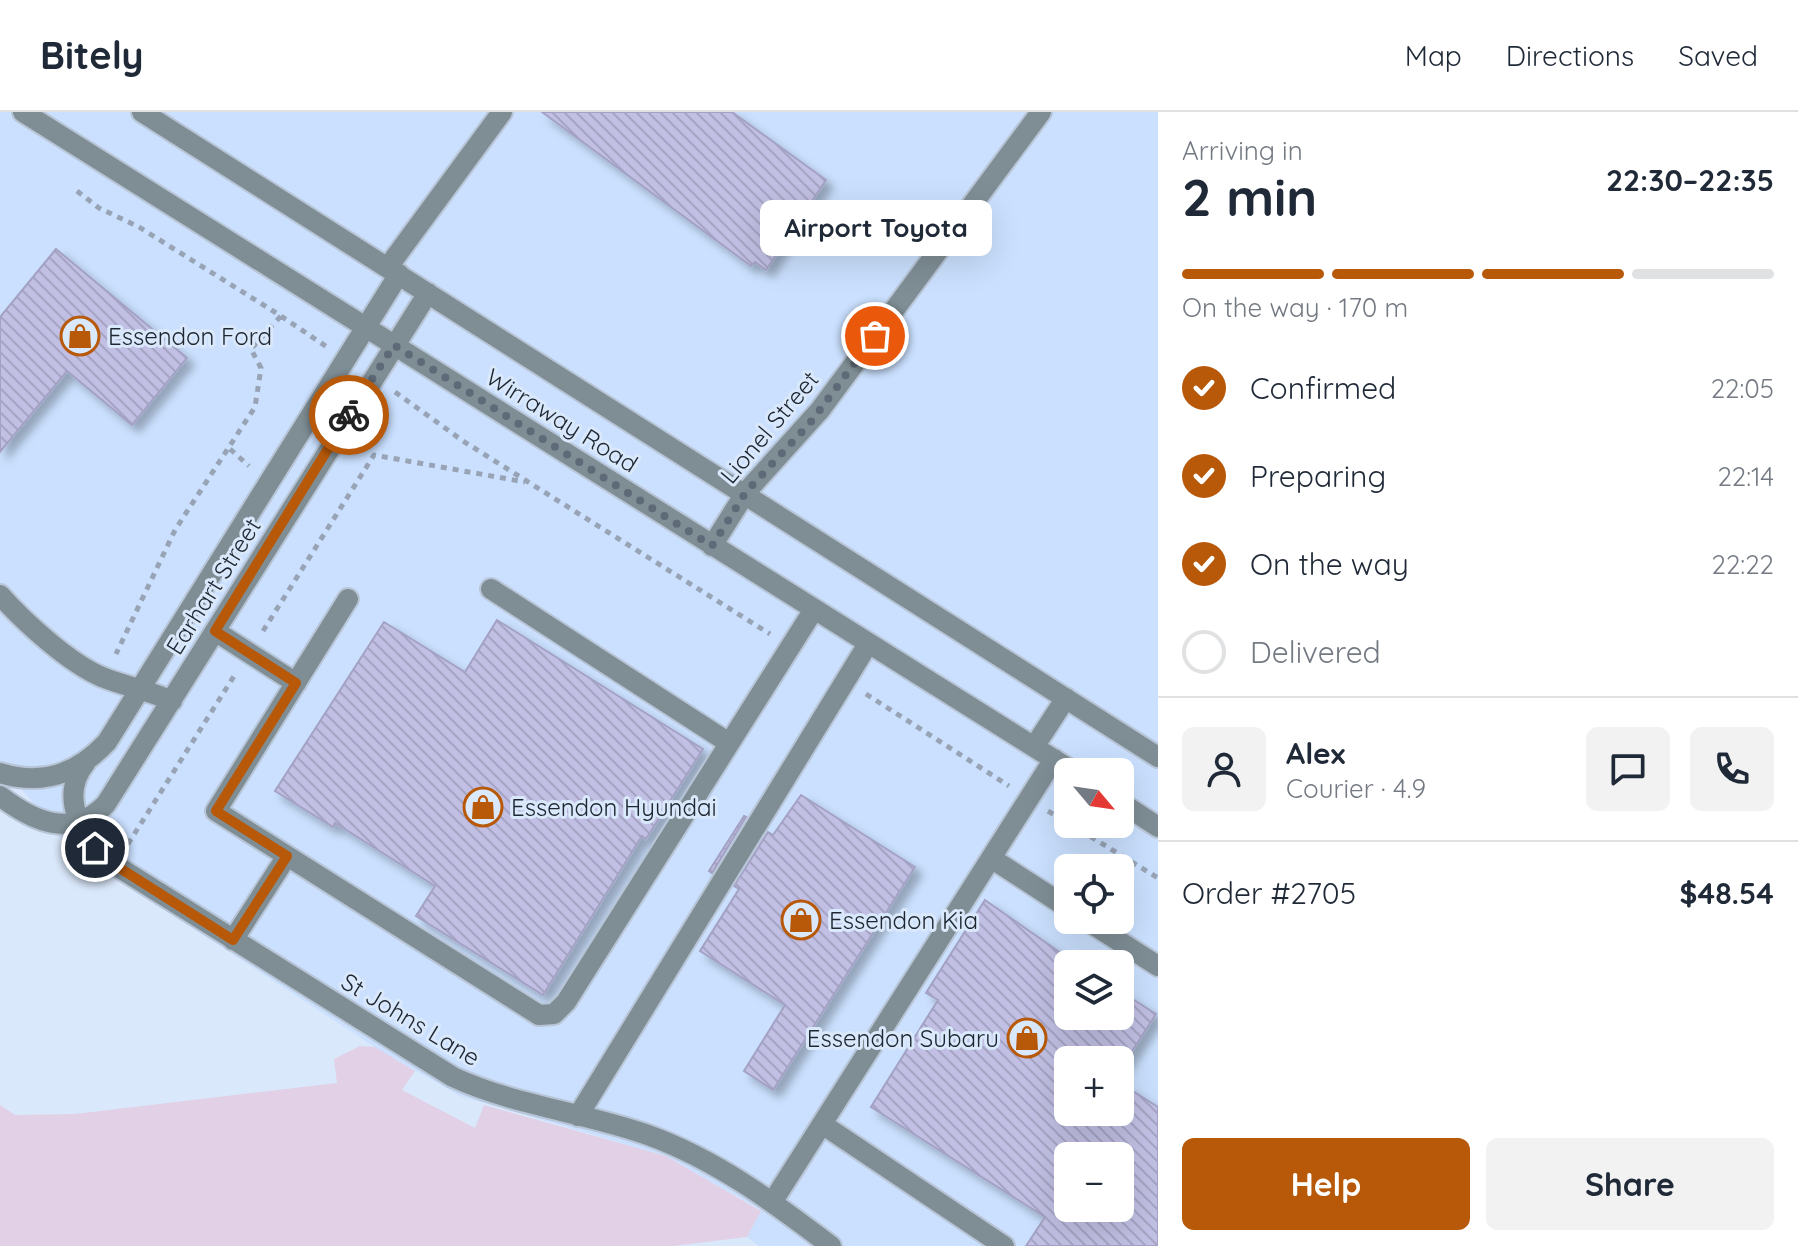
<!DOCTYPE html>
<html lang="en">
<head>
<meta charset="utf-8">
<style>
  :root { --surface:#fff; --page:#f2f2f3; --text:#1f2937; --muted:#747a83; --line:#e0e1e3; --accent:#b75909 }
  body { margin:0; font-family:Quicksand,sans-serif; background:var(--page); color:var(--text); height:100vh; display:flex; flex-direction:column; font-size:30px; white-space:nowrap }
  * { box-sizing:border-box; margin:0 }
  p { font-size:26px; color:var(--muted) }
  .icon { flex:none; width:44px; height:44px; fill:none; stroke:currentColor; stroke-width:2; stroke-linecap:round; stroke-linejoin:round }
  .map { position:relative; flex:1; overflow:hidden }
  .details { display:flex; flex-direction:column; background:var(--surface); width:640px }
  .details>* { flex:none }
  .needle { width:52px; rotate:119deg }
  .fabs { position:absolute; left:1054px; top:646px; display:grid; gap:16px }
  .fabs a { display:grid; place-items:center; width:80px; height:80px; border-radius:12px; background:var(--surface); box-shadow:0 8px 32px #0002; font-size:40px }
  .pin { position:absolute; display:grid; place-items:center; width:68px; height:68px; color:#fff; margin:-34px; border:4px solid #fff; border-radius:50%; box-shadow:0 2px 8px #0007 }
  .courier { position:absolute; display:grid; place-items:center; width:80px; height:80px; margin:-40px; border:6px solid #b75909; border-radius:50%; background:#fff; color:#222; box-shadow:0 2px 10px #0007 }
  .bubble { position:absolute; height:56px; border-radius:12px; background:var(--surface); box-shadow:0 8px 32px #0002; font-size:26px; font-weight:700; line-height:56px; text-align:center }
  .head em { font-style:normal; font-weight:700 }
  .head div { display:flex; flex-direction:column-reverse }
  .head { display:flex; align-items:center; justify-content:space-between; height:136px; padding:0 24px }
  h1 { font-size:52px; font-weight:700; line-height:60px }
  .bar { display:grid; grid-template-columns:repeat(4,1fr); gap:12px 8px; align-content:center; height:96px; padding:0 24px }
  .bar i { height:10px; border-radius:6px; background:var(--line) }
  .bar .selected { background:var(--accent) }
  .bar p { grid-column:span 4 }
  .line { display:flex; align-items:center; gap:20px; padding:0 24px; border-top:2px solid var(--line) }
  .line div { flex:1 }
  .round { display:grid; place-items:center; flex:none; width:84px; height:84px; border-radius:12px; background:var(--page) }
  ol { padding:0 24px; list-style:none }
  li { display:flex; align-items:center; gap:24px; height:88px }
  li p { margin-inline-start:auto }
  li .icon { padding:8px; border-radius:50%; background:var(--accent); color:#fff; stroke-width:4 }
  li:last-child { color:var(--muted) }
  li i { width:44px; height:44px; border:4px solid var(--line); border-radius:50% }
  .primary-button { display:flex; gap:16px; margin-top:auto; padding:16px 24px }
  .primary-button a { flex:1; height:92px; border-radius:12px; background:var(--accent); color:#fff; font-size:32px; font-weight:700; line-height:92px; text-align:center }
  .primary-button a+a { background:var(--page); color:var(--text) }
  header { display:flex; align-items:center; gap:48px; box-sizing:border-box; height:112px; padding:0 40px; background:var(--surface); border-bottom:2px solid var(--line) }
  header strong { font-size:38px }
  nav { display:flex; gap:44px; margin-inline-start:auto; font-size:28px }
  main { display:flex; flex:1; min-height:0 }
  .map>svg:first-child { display:block }
</style>
</head>
<body>
<header>
<strong>Bitely</strong>
<nav><a>Map</a><a>Directions</a><a>Saved</a></nav>
</header>
<main>
<div class="map">
<svg width="1158" height="1134" viewBox="0 0 1158 1134">
  <defs>
    <pattern id="building-back-hatch" width="6" height="6" patternUnits="userSpaceOnUse" patternTransform="scale(2)"><rect width="6" height="6" fill="#c1bfe3"/><path d="M-1 5l2 2M0 0l6 6M5-1l2 2" fill="none" stroke="#a5a4c3"/></pattern>
    <filter id="shadow"><feDropShadow dx="7" dy="7" stdDeviation="4" flood-color="#0004"/></filter>
  </defs>
  <rect width="100%" height="100%" fill="#dae8fb"/>
  <path fill="#cae0fe" fill-rule="evenodd" d="M0,0H1158V1134H759L747,1125L761,1098L666,1044L460,984L375,935L71,737L0,651ZM1068,660H1120V712H1068ZM1068,756H1120V808H1068ZM1068,852H1120V904H1068ZM1068,948H1120V1000H1068ZM1068,1044H1120V1096H1068Z"/>
  <path fill="#e1d0e6" d="M360,934L375,935L415,959L402,978L475,1016L484,993L666,1044L761,1099L747,1125L673,1134H0V993L15,1003L75,1002L337,971L334,947Z"/>
  <path fill="url(#building-back-hatch)" stroke="#a3a2c4" stroke-width="2" fill-rule="evenodd" filter="url(#shadow)" d="M542,0H732L826,68L766,158L755,150L751,154Z
    M56,137L187,246L132,313L67,259L0,340V205Z
    M497,508L703,637L646,727L642,724L543,883L416,804L435,774L335,711L333,715L275,679L384,510L465,560Z
    M801,683L915,755L773,978L744,959L785,893L700,839L739,777L734,774L768,720L773,723Z
    M744,704L746,705L712,761L709,759Z
    M985,788L1068,846V904H1120V879L1156,902L1120,958V948H1068V1000H1120V971L1158,995V1134H1026L1045,1105L871,995L938,888L926,881ZM1068,1044H1120V1096H1068Z"/>
  <g fill="none" stroke-linecap="round" stroke-linejoin="round">
    <g stroke="#b8c5d7" stroke-width="24">
      <path id="minor" d="M23,0L1074,660
        M142,0L1158,645
        M388,155L502,0
        M712,434L746,380L820,298L1041,0
        M491,477L729,631
        M0,483C24,510 69,551 102,565C124,574 148,578 172,589
        M348,487L216,699L539,903L554,902L566,890L813,499
        M215,519L296,571
        M1034,635L1066,586
        M86,650C57,685 83,729 115,753L453,965C516,994 583,1000 648,1023C717,1048 773,1090 831,1134
        M0,661C43,674 77,662 107,630L399,162
        M0,684C34,710 72,727 106,692L428,181
        M1120,690L1158,715
        M991,746L1068,796
        M1086,808L1158,854
        M233,828L287,744
        M578,1004L868,532
        M773,1089L822,1012
        M1004,1134L822,1012L1054,647"/>
    </g>
    <path stroke="#98a4b5" stroke-width="5" stroke-dasharray="6 6" stroke-linecap="butt" d="M77,79L99,96L139,115L281,204L251,237L261,256L255,295L175,418L116,542
      M281,204L327,235
      M395,280L463,329L770,522
      M230,337L249,354
      M263,519L374,343L525,370
      M866,582L1009,674
      M1048,699L1068,711
      M1070,712L1158,766
      M128,732L236,561"/>
    <use href="#minor" stroke="#7f8e95" stroke-width="20"/>
  </g>
  <g fill="none" stroke-linecap="round" stroke-linejoin="round">
    <path stroke="#5f6a78" stroke-width="8" stroke-dasharray="0 14.4" d="M349,303L394,233L712,434L746,380L810,311L875,224"/>
    <path stroke="#b75909" stroke-width="10" d="M95,736L115,753L233,828L287,744L216,699L296,571L215,519L349,303"/>
  </g>
  <defs>
    <g id="shop-ring" transform="scale(2)"><circle r="9.5" fill="#dae8fb" stroke="#b75909" stroke-width="1.5"/><path d="M-5-2.5h2.3a2.7 3.5 0 0 1 5.4 0H5L5.5 6h-11ZM-1.5-2.5h3a1.5 2.3 0 0 0-3 0Z" fill="#b75909"/></g>
  </defs>
  <g fill-rule="evenodd">
    <use href="#shop-ring" x="80" y="224"/>
    <use href="#shop-ring" x="483" y="695"/>
    <use href="#shop-ring" x="801" y="808"/>
    <use href="#shop-ring" x="1027" y="926"/>
  </g>
  <g text-anchor="middle" dominant-baseline="central" stroke-width="6" stroke-linejoin="round" paint-order="stroke">
    <g font-size="24" fill="#1d2631" stroke="#dae8fb" text-anchor="start">
      <text x="108" y="224">Essendon Ford</text>
      <text x="511" y="695">Essendon Hyundai</text>
      <text x="829" y="808">Essendon Kia</text>
      <text x="999" y="926" text-anchor="end">Essendon Subaru</text>
    </g>
    <g font-size="24" fill="#1d2631" stroke="#dae8fb">
      <text transform="translate(562 308) rotate(32)">Wirraway Road</text>
      <text transform="translate(769 315) rotate(-50)">Lionel Street</text>
      <text transform="translate(213 474) rotate(-58)">Earhart Street</text>
      <text transform="translate(411 907) rotate(31)">St Johns Lane</text>
    </g>
  </g>
</svg>
<div class="fabs">
<a><svg class="needle" viewBox="-14 -14 28 28"><path d="M0-13l5 13h-10z" fill="#e53935"/><path d="M0 13l5-13h-10z" fill="#747a83"/></svg></a>
<a><svg class="icon" aria-label="locate" viewBox="0 0 24 24"><circle cx="12" cy="12" r="6"/><path d="M12 2v4M12 18v4M2 12h4M18 12h4"/></svg></a>
<a><svg class="icon" aria-label="layers" viewBox="0 0 24 24"><path d="M12 4l9 5-9 5-9-5zM3 14l9 5 9-5"/></svg></a>
<a>+</a>
<a>−</a>
</div>
<div class="pin" style="left:875px;top:224px;background:#ea580c"><svg class="icon" aria-label="bag" viewBox="0 0 24 24"><path d="M5 8h14l-1 12H6zM9 8a3 3 0 0 1 6 0"/></svg></div>
<div class="pin" style="left:95px;top:736px;background:#1f2937"><svg class="icon" aria-label="home" viewBox="0 0 24 24"><path d="M3 11l9-7 9 7M6 9v11h12V9"/></svg></div>
<div class="courier" style="left:349px;top:303px"><svg class="icon" aria-label="bike" viewBox="0 0 24 24"><circle cx="6" cy="16" r="4"/><circle cx="18" cy="16" r="4"/><path d="M6 16l4-8h5l3 8M10 8l3 8H6M13 5h3"/></svg></div>
<div class="bubble" style="left:760px;top:88px;width:232px">Airport Toyota</div>
</div>
<section class="details">
<div class="head"><div><h1>2 min</h1><p>Arriving in</p></div><em>22:30–22:35</em></div>
<div class="bar"><i class="selected"></i><i class="selected"></i><i class="selected"></i><i></i><p>On the way · 170 m</p></div>
<ol>
<li><svg class="icon" aria-label="check" viewBox="0 0 24 24"><path d="M5 12l5 5 9-10"/></svg>Confirmed<p>22:05</p></li>
<li><svg class="icon" aria-label="check" viewBox="0 0 24 24"><path d="M5 12l5 5 9-10"/></svg>Preparing<p>22:14</p></li>
<li><svg class="icon" aria-label="check" viewBox="0 0 24 24"><path d="M5 12l5 5 9-10"/></svg>On the way<p>22:22</p></li>
<li><i></i>Delivered</li>
</ol>
<div class="line" style="height:144px"><a class="round"><svg class="icon" aria-label="person" viewBox="0 0 24 24"><circle cx="12" cy="8" r="4"/><path d="M4 21q1-7 8-7t8 7"/></svg></a><div><b>Alex</b><p>Courier · 4.9</p></div><a class="round"><svg class="icon" aria-label="chat" viewBox="0 0 24 24"><path d="M4 5h16v11H9l-5 4z"/></svg></a><a class="round"><svg class="icon" aria-label="phone" viewBox="0 0 24 24"><path d="M5 4h4l2 5-3 2q2 4 5 5l2-3 5 2v4C11 20 4 13 5 4z"/></svg></a></div>
<div class="line" style="height:104px"><div>Order #2705</div><b>$48.54</b></div>
<div class="primary-button"><a>Help</a><a>Share</a></div>
</section>
</main>
</body>
</html>
